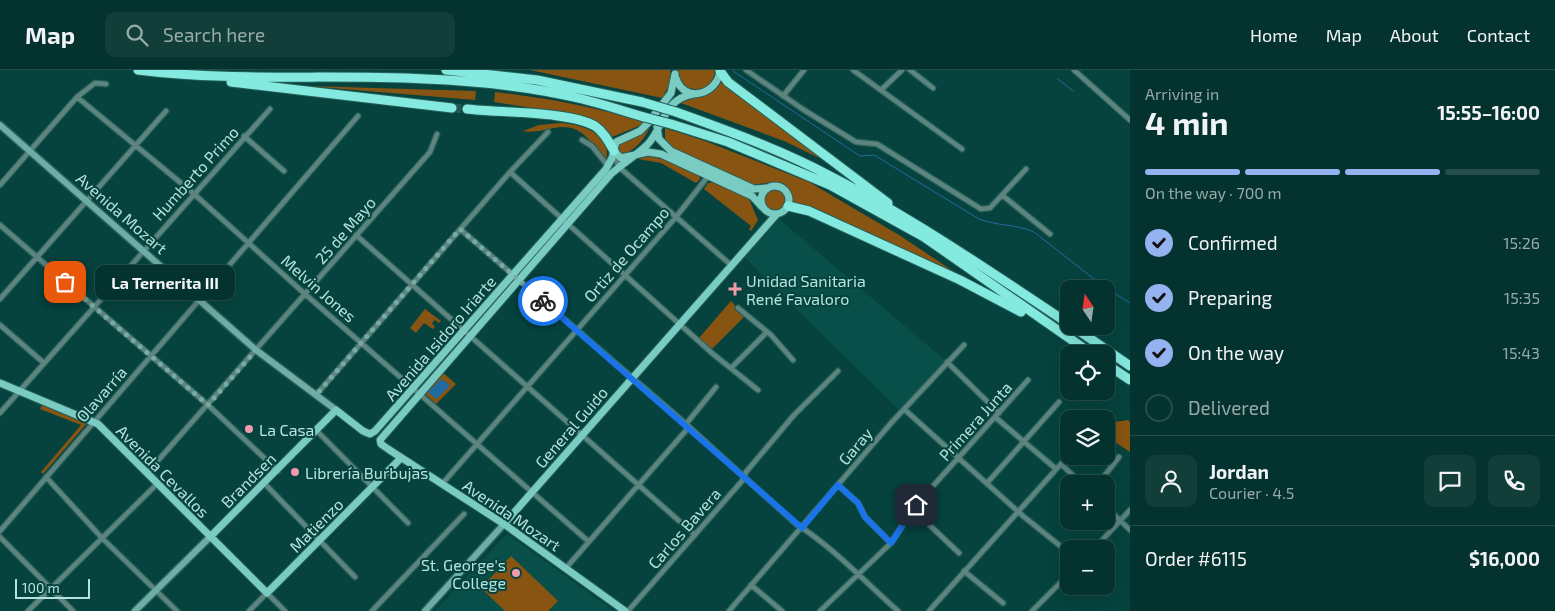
<!DOCTYPE html>
<html lang="en">
<head>
<meta charset="utf-8">
<style>
  :root { --surface:#04322e; --page:#123e3a; --text:#f1f3f6; --muted:#97aaaa; --line:#254d4a; --accent:#95b2f1 }
  body { margin:0; font-family:"Exo 2",sans-serif; background:var(--page); color:var(--text); height:100vh; display:flex; flex-direction:column; font-size:19px; white-space:nowrap }
  * { box-sizing:border-box; margin:0 }
  p { font-size:16px; color:var(--muted) }
  .icon { flex:none; width:28px; height:28px; fill:none; stroke:currentColor; stroke-width:2; stroke-linecap:round; stroke-linejoin:round }
  .map { position:relative; flex:1; overflow:hidden }
  .sheet { display:flex; flex-direction:column; background:var(--surface); width:425px }
  .sheet>* { flex:none }
  .needle { width:32px; rotate:347deg }
  .fabs { position:absolute; left:1060px; top:210px; display:grid; gap:10px }
  .fabs a { display:grid; place-items:center; width:55px; height:55px; border-radius:10px; background:var(--surface); box-shadow:0 5px 20px #0002,0 0 0 1px var(--line); font-size:25px }
  .scale { position:absolute; left:15px; bottom:12px; width:75px; box-sizing:border-box; padding-left:5px; border:2px solid #b5e3dd; border-top:0; font-size:14px; line-height:18px; white-space:nowrap; color:#b5e3dd; -webkit-text-stroke:4px #06433e; paint-order:stroke }
  .pin { position:absolute; display:grid; place-items:center; width:42px; height:42px; color:#fff; margin:-21px; border-radius:10px; box-shadow:0 2px 8px #0006 }
  .courier { position:absolute; display:grid; place-items:center; width:50px; height:50px; margin:-25px; border:4px solid #1a73e8; border-radius:50%; background:#fff; color:#222; box-shadow:0 1px 6px #0007 }
  .bubble { position:absolute; height:35px; border-radius:10px; background:var(--surface); box-shadow:0 5px 20px #0002,0 0 0 1px var(--line); font-size:16px; font-weight:700; line-height:35px; text-align:center }
  .summary em { font-style:normal; font-weight:700 }
  .summary div { display:flex; flex-direction:column-reverse }
  .summary { display:flex; align-items:center; justify-content:space-between; height:85px; padding:0 15px }
  h1 { font-size:32px; font-weight:700; line-height:38px }
  .bar { display:grid; grid-template-columns:repeat(4,1fr); gap:8px 5px; align-content:center; height:60px; padding:0 15px }
  .bar i { height:6px; border-radius:4px; background:var(--line) }
  .bar .active { background:var(--accent) }
  .bar p { grid-column:span 4 }
  .line { display:flex; align-items:center; gap:12px; padding:0 15px; border-top:1px solid var(--line) }
  .line div { flex:1 }
  .round { display:grid; place-items:center; flex:none; width:52px; height:52px; border-radius:10px; background:var(--page) }
  ol { padding:0 15px; list-style:none }
  li { display:flex; align-items:center; gap:15px; height:55px }
  li p { margin-inline-start:auto }
  li .icon { padding:5px; border-radius:50%; background:var(--accent); color:#111; stroke-width:4 }
  li:last-child { color:var(--muted) }
  li i { width:28px; height:28px; border:2px solid var(--line); border-radius:50% }
  header { display:flex; align-items:center; gap:30px; box-sizing:border-box; height:70px; padding:0 25px; background:var(--surface); border-bottom:1px solid var(--line) }
  header strong { font-size:24px }
  nav { display:flex; gap:28px; margin-inline-start:auto; font-size:18px }
  .search { width:350px; height:45px; background:var(--page); display:flex; align-items:center; gap:12px; box-sizing:border-box; padding:0 18px; border-radius:10px; color:var(--muted); font-size:19px }
  main { display:flex; flex:1; min-height:0 }
  .map>svg:first-child { display:block }
</style>
</head>
<body>
<header>
<strong>Map</strong>
<div class="search"><svg class="icon" aria-label="search" viewBox="0 0 24 24"><circle cx="10" cy="10" r="6"/><path d="M15 15l6 6"/></svg>Search here</div>
<nav><a>Home</a><a>Map</a><a>About</a><a>Contact</a></nav>
</header>
<main>
<div class="map">
<svg width="1130" height="541" viewBox="0 0 1130 541">
  <rect width="100%" height="100%" fill="#06433e"/>
  <path fill="#094f49" d="M779,149L946,291L900,341L744,187Z
    M507,464L614,541H435Z"/>
  <path fill="#885411" d="M530,0H670C672,10 668,19 662,28Z
    M678,0H715C714,25 679,26 678,0Z
    M722,10L838,97L784,71L681,33C694,19 712,33 722,10Z
    M307,16L476,21L475,30Z
    M495,22C546,28 597,37 646,53L612,67L601,54L585,46L494,32Z
    M654,50C645,66 641,77 623,84L617,81V75L638,66Z
    M560,53C582,54 613,64 606,91C591,73 582,52 554,58C544,60 533,63 523,61L539,55Z
    M665,58L705,71L809,112L899,165L962,207L794,134L787,118L780,114L774,112L752,115L675,80L665,72Z
    M647,86L668,90L699,105L700,109L696,113L661,93L638,89Z
    M714,112L749,129L758,150L751,161L749,159L751,156L704,119L708,113Z
    M762 130a12 12 0 1 1 24 0a12 12 0 1 1-24 0Z
    M731,231L745,246L712,279L699,268Z
    M425,239L441,251L439,253L435,250L432,253L435,257L433,259L424,253L416,263L410,258Z
    M442,302L456,314L436,334L424,323Z
    M42,335L88,352L43,404L41,402L81,355L40,339Z
    M1104,345L1115,352L1128,350L1130,352V382L1106,366Z
    M511,486L558,531L548,541H505L481,518Z"/>
  <path fill="#206aa2" d="M441,309L449,314V317L436,329L428,322Z"/>
  <g fill="none" stroke-linecap="round" stroke-linejoin="round">
    <path stroke="#206aa2" stroke-width="1" d="M733,1L860,86L874,85L979,149C997,156 1016,154 1034,162L1103,216L1130,233
      M1058,9L1073,21"/>
    <path stroke="#205b56" stroke-width="9" stroke-dasharray="9 4.5" stroke-linecap="butt" d="M452,38L467,39"/>
    <g stroke="#26605b" stroke-width="7">
      <path id="street" d="M746,0L804,40L856,72L877,74L981,139L990,138L1026,99
        M853,0L962,79
        M910,0L933,18
        M1074,0L1130,50
        M881,20L902,0
        M783,26L804,0
        M77,27L193,123L305,224L588,471
        M244,66L284,101
        M582,70L592,76L608,96
        M614,86L619,97L731,195
        M510,102L713,284L758,320
        M0,115L77,27L95,13L106,14
        M1002,125L1050,164
        M0,155L208,335L278,401
        M460,159L686,354L796,454C833,477 865,512 898,541
        M356,165L695,465
        M0,229L166,41
        M738,238L771,265L793,290
        M0,255L44,293
        M947,292L999,343
        M731,298L767,262
        M316,325L510,102L548,62
        M904,339L1023,446L1069,483
        M0,343L270,39
        M995,347L1055,398
        M686,354L716,317
        M317,361L408,453
        M1061,394L1082,414
        M147,403L430,82L437,64
        M46,407L103,469L177,541
        M988,412L1059,332
        M265,414L355,507
        M442,414L676,147L709,105
        M1098,414L1119,387
        M838,415L858,433L865,447L891,473
        M1106,437L1130,460
        M911,441L920,446L959,483
        M0,461L358,46
        M0,467L73,541
        M1094,479L1130,440
        M566,498L689,357
        M964,501L1003,533
        M751,515L782,541
        M28,541L157,414
        M249,541L267,523L285,541
        M372,541L464,444
        M628,541L742,411L746,402L794,345L838,301
        M729,541L892,352L964,275
        M820,541L891,473L916,435L1028,310
        M929,541L1069,385
        M1032,541L1069,504"/>
    </g>
    <g stroke="#26605b" stroke-width="9">
      <path id="secondary" d="M0,55L256,280L336,340
        M135,541L210,467
        M425,541L504,454"/>
    </g>
    <g stroke="#26605b" stroke-width="9">
      <path id="primary" d="M676,8C684,34 718,25 720,0
        M657,57L659,69L671,81L754,119L767,118
        M614,81L621,88L648,82L661,84L752,126L762,137
        M761 130a14 14 0 1 1 28 0a14 14 0 1 1-28 0Z
        M0,313L98,354L267,523L401,388
        M504,454L776,145
        M210,467L336,340L363,361L370,364L375,361L606,99L612,88L616,72L640,61L648,53L671,23L675,4
        M625,541L504,454L388,379L381,374L380,370L611,104C623,93 637,85 648,74C665,55 663,29 694,24"/>
    </g>
    <g stroke="#26605b" stroke-width="11">
      <path id="highway" d="M138,0C233,12 329,4 425,9C475,11 533,17 582,29C603,34 623,41 644,47
        M446,0L537,10L642,32
        M720,1L728,12L888,133
        M231,12L452,38
        M467,39C499,43 569,41 595,56C604,62 609,72 614,81
        M676,42C729,61 781,80 830,106C914,149 991,202 1069,254
        M671,54L728,72L830,115L924,167L1092,284
        M788,136L809,141L960,210L1021,242
        M1072,256L1130,296
        M1106,294L1130,310"/>
    </g>
    <use href="#street" stroke="#5d847f" stroke-width="4.5"/>
    <use href="#secondary" stroke="#6eada5" stroke-width="6"/>
    <use href="#primary" stroke="#7accc3" stroke-width="7"/>
    <use href="#highway" stroke="#84e9de" stroke-width="9"/>
    <g stroke="#26605b" stroke-width="11" stroke-linecap="butt">
      <path id="highway-bridge" d="M642,32L676,42
        M644,47L671,54"/>
    </g>
    <use href="#highway-bridge" stroke="#84e9de" stroke-width="9"/>
  </g>
  <g fill="none" stroke-linecap="round" stroke-linejoin="round">
    <path stroke="#78aba5" stroke-width="5" stroke-dasharray="0 9" d="M65,212L208,335L256,280L316,325L460,159L543,231"/>
    <path stroke="#1a73e8" stroke-width="6" d="M543,231L802,458L838,415L858,433L865,447L891,473L916,435"/>
  </g>
  <g fill="#f29aad" stroke="#06433e" stroke-width="2">
    <path d="M732.5 211.5h5v5h5v5h-5v5h-5v-5h-5v-5h5z"/>
    <circle cx="249" cy="359" r="5"/>
    <circle cx="295" cy="402" r="5"/>
    <circle cx="516" cy="503" r="5"/>
  </g>
  <g text-anchor="middle" dominant-baseline="central" stroke-width="4" stroke-linejoin="round" paint-order="stroke">
    <g font-size="16" fill="#b5e3dd" stroke="#06433e">
      <text transform="translate(195 103) rotate(-48)">Humberto Primo</text>
      <text transform="translate(122 143) rotate(41)">Avenida Mozart</text>
      <text transform="translate(345 160) rotate(-49)">25 de Mayo</text>
      <text transform="translate(626 184) rotate(-49)">Ortiz de Ocampo</text>
      <text transform="translate(319 218) rotate(41)">Melvin Jones</text>
      <text transform="translate(440 268) rotate(-49)">Avenida Isidoro Iriarte</text>
      <text transform="translate(101 324) rotate(-49)">Olavarría</text>
      <text transform="translate(975 351) rotate(-48)">Primera Junta</text>
      <text transform="translate(571 357) rotate(-49)">General Guido</text>
      <text transform="translate(855 376) rotate(-50)">Garay</text>
      <text transform="translate(163 401) rotate(45)">Avenida Cevallos</text>
      <text transform="translate(248 410) rotate(-45)">Brandsen</text>
      <text transform="translate(512 445) rotate(34)">Avenida Mozart</text>
      <text transform="translate(316 455) rotate(-45)">Matienzo</text>
      <text transform="translate(684 458) rotate(-49)">Carlos Bavera</text>
    </g>
    <g font-size="16" fill="#b5e3dd" stroke="#06433e" text-anchor="start">
      <text x="746" y="210">Unidad Sanitaria<tspan x="746" dy="18">René Favaloro</tspan></text>
      <text x="259" y="359">La Casa</text>
      <text x="305" y="402">Librería Burbujas</text>
      <text x="506" y="494" text-anchor="end">St. George's<tspan x="506" dy="18">College</tspan></text>
    </g>
  </g>
</svg>
<div class="fabs">
<a><svg class="needle" viewBox="-14 -14 28 28"><path d="M0-13l5 13h-10z" fill="#e53935"/><path d="M0 13l5-13h-10z" fill="#97aaaa"/></svg></a>
<a><svg class="icon" aria-label="locate" viewBox="0 0 24 24"><circle cx="12" cy="12" r="6"/><path d="M12 2v4M12 18v4M2 12h4M18 12h4"/></svg></a>
<a><svg class="icon" aria-label="layers" viewBox="0 0 24 24"><path d="M12 4l9 5-9 5-9-5zM3 14l9 5 9-5"/></svg></a>
<a>+</a>
<a>−</a>
</div>
<div class="scale">100 m</div>
<div class="pin" style="left:65px;top:212px;background:#ea580c"><svg class="icon" aria-label="bag" viewBox="0 0 24 24"><path d="M5 8h14l-1 12H6zM9 8a3 3 0 0 1 6 0"/></svg></div>
<div class="pin" style="left:916px;top:435px;background:#1f2937"><svg class="icon" aria-label="home" viewBox="0 0 24 24"><path d="M3 11l9-7 9 7M6 9v11h12V9"/></svg></div>
<div class="courier" style="left:543px;top:231px"><svg class="icon" aria-label="bike" viewBox="0 0 24 24"><circle cx="6" cy="16" r="4"/><circle cx="18" cy="16" r="4"/><path d="M6 16l4-8h5l3 8M10 8l3 8H6M13 5h3"/></svg></div>
<div class="bubble" style="left:95px;top:195px;width:140px">La Ternerita III</div>
</div>
<section class="sheet">
<div class="summary"><div><h1>4 min</h1><p>Arriving in</p></div><em>15:55–16:00</em></div>
<div class="bar"><i class="active"></i><i class="active"></i><i class="active"></i><i></i><p>On the way · 700 m</p></div>
<ol>
<li><svg class="icon" aria-label="check" viewBox="0 0 24 24"><path d="M5 12l5 5 9-10"/></svg>Confirmed<p>15:26</p></li>
<li><svg class="icon" aria-label="check" viewBox="0 0 24 24"><path d="M5 12l5 5 9-10"/></svg>Preparing<p>15:35</p></li>
<li><svg class="icon" aria-label="check" viewBox="0 0 24 24"><path d="M5 12l5 5 9-10"/></svg>On the way<p>15:43</p></li>
<li><i></i>Delivered</li>
</ol>
<div class="line" style="height:90px"><a class="round"><svg class="icon" aria-label="person" viewBox="0 0 24 24"><circle cx="12" cy="8" r="4"/><path d="M4 21q1-7 8-7t8 7"/></svg></a><div><b>Jordan</b><p>Courier · 4.5</p></div><a class="round"><svg class="icon" aria-label="chat" viewBox="0 0 24 24"><path d="M4 5h16v11H9l-5 4z"/></svg></a><a class="round"><svg class="icon" aria-label="phone" viewBox="0 0 24 24"><path d="M5 4h4l2 5-3 2q2 4 5 5l2-3 5 2v4C11 20 4 13 5 4z"/></svg></a></div>
<div class="line" style="height:65px"><div>Order #6115</div><b>$16,000</b></div>
</section>
</main>
</body>
</html>
